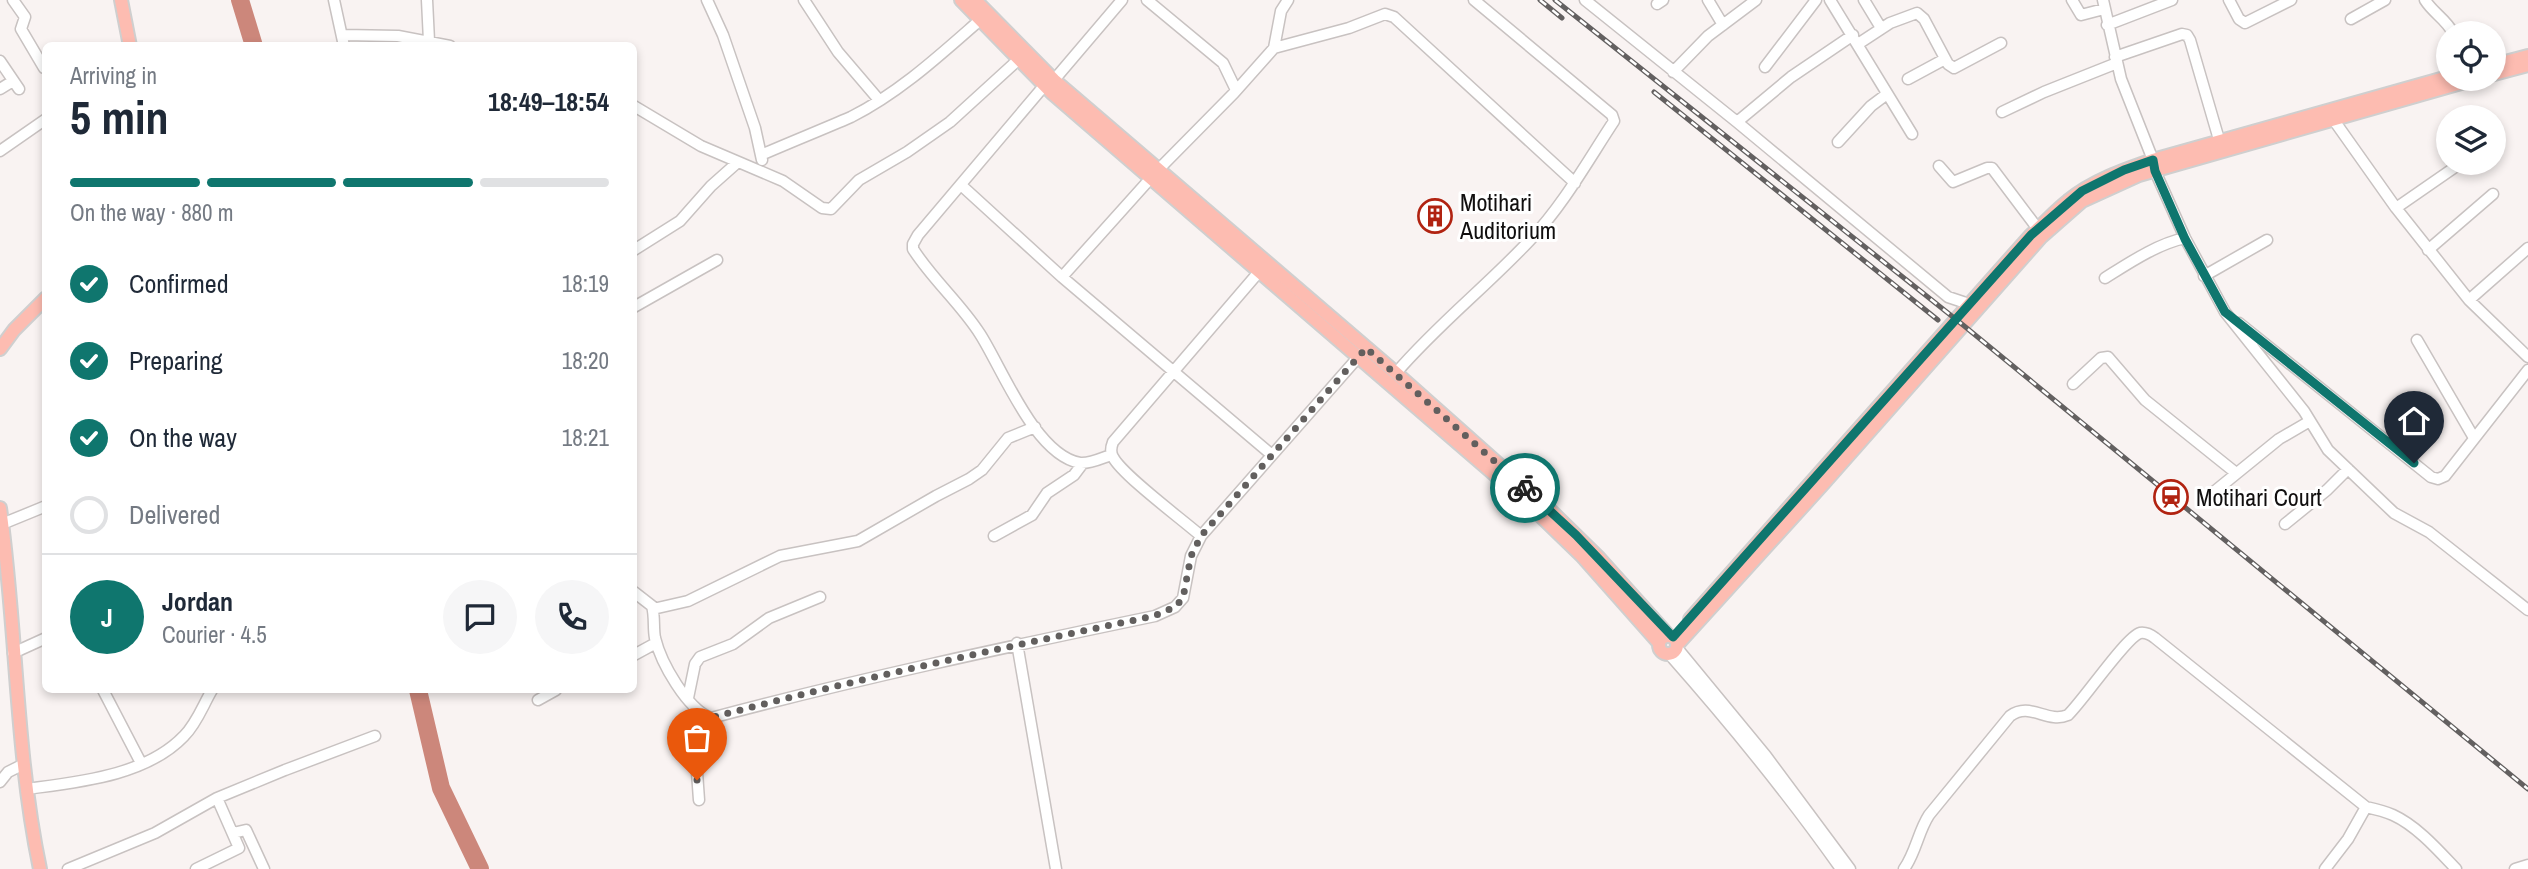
<!DOCTYPE html>
<html lang="en">
<head>
<meta charset="utf-8">
<style>
  :root { --surface:#fff; --page:#f6f6f7; --text:#1f2937; --muted:#747a83; --line:#e0e1e3; --accent:#0f766e }
  body { margin:0; font-family:"Archivo Narrow",sans-serif; background:var(--page); color:var(--text); height:100vh; display:flex; flex-direction:column; font-size:26px; white-space:nowrap }
  * { box-sizing:border-box; margin:0 }
  p { font-size:23px; color:var(--muted) }
  .icon { flex:none; width:38px; height:38px; fill:none; stroke:currentColor; stroke-width:2; stroke-linecap:round; stroke-linejoin:round }
  .map { position:relative; flex:1; overflow:hidden }
  .panel { position:absolute; left:42px; top:42px; width:595px; height:651px; display:flex; flex-direction:column; background:var(--surface); border-radius:10px; box-shadow:0 4px 10px #0003 }
  .panel>* { flex:none }
  .tools { position:absolute; left:2436px; top:21px; display:grid; gap:14px }
  .tools a { display:grid; place-items:center; width:70px; height:70px; border-radius:50%; background:var(--surface); box-shadow:0 4px 10px #0003; font-size:35px }
  .pin { position:absolute; display:grid; place-items:center; width:60px; height:60px; color:#fff; margin:-72px -30px; border-radius:50% 50% 50% 0; rotate:-45deg; box-shadow:0 0 7px #0007 }
  .pin .icon { rotate:45deg }
  .courier { position:absolute; display:grid; place-items:center; width:70px; height:70px; margin:-35px; border:5px solid #0f766e; border-radius:50%; background:#fff; color:#222; box-shadow:0 2px 9px #0007 }
  .head em { font-style:normal; font-weight:700 }
  .head div { display:flex; flex-direction:column-reverse }
  .head { display:flex; align-items:center; justify-content:space-between; height:119px; padding:0 28px }
  h1 { font-size:46px; font-weight:700; line-height:52px }
  .bar { display:grid; grid-template-columns:repeat(4,1fr); gap:10px 7px; align-content:center; height:84px; padding:0 28px }
  .bar i { height:9px; border-radius:5px; background:var(--line) }
  .bar .selected { background:var(--accent) }
  .bar p { grid-column:span 4 }
  .line { display:flex; align-items:center; gap:18px; padding:0 28px; border-top:2px solid var(--line) }
  .line div { flex:1 }
  .round { display:grid; place-items:center; flex:none; width:74px; height:74px; border-radius:37px; background:var(--page) }
  ol { padding:0 28px; list-style:none }
  li { display:flex; align-items:center; gap:21px; height:77px }
  li p { margin-inline-start:auto }
  li .icon { padding:7px; border-radius:50%; background:var(--accent); color:#fff; stroke-width:4 }
  li:last-child { color:var(--muted) }
  li i { width:38px; height:38px; border:4px solid var(--line); border-radius:50% }
  .map>svg:first-child { display:block }
</style>
</head>
<body>
<div class="map">
<svg width="2528" height="869" viewBox="0 0 2528 869">
  <rect width="100%" height="100%" fill="#f9f3f2"/>
  <g fill="none" stroke-linecap="round" stroke-linejoin="round">
    <path stroke="#cc877b" stroke-width="18" d="M240,0L254,46
      M418,690L441,788L480,869"/>
    <g stroke="#c8c2c1" stroke-width="13">
      <path id="minor" d="M13,0L25,17L21,29L44,68
        M334,0L344,46
        M427,0L429,41
        M707,0L723,35L755,128L762,160
        M804,0L838,52L879,100
        M1147,0L1223,63L1236,90
        M1585,0L1737,122L1948,297L1969,304
        M1708,0L1723,25
        M1830,0L1912,134
        M1864,0L1881,28
        M2072,0L2081,15L2104,9
        M2103,0L2121,79L2153,160L2155,171L2185,238L2225,312L2304,411L2328,450L2394,513L2429,532L2528,610
        M2229,0L2239,19L2245,23L2291,0
        M2425,0C2433,13 2446,19 2453,33
        M1657,4L1663,0
        M2351,19L2385,0
        M2107,25L2172,0
        M343,35L398,36L450,46
        M1858,44L1890,23L1917,13L1924,19L1948,64L1954,68L2001,43
        M1274,48L1281,11L1288,0
        M2115,57L2182,34L2187,35L2190,40L2220,143
        M0,61L19,89
        M1765,67L1816,0
        M1673,72L1708,36L1756,0
        M1908,79L1945,59
        M1054,80L1122,0
        M1044,86L918,235L913,244V249C932,279 961,304 980,334C1002,368 1035,455 1080,463C1090,464 1102,458 1111,455
        M0,89L13,81
        M634,106L701,146L783,181L822,208L831,209L859,180L907,152L950,122L1018,60
        M2002,112L2044,92L2117,63
        M2333,119L2396,208L2469,300L2528,357
        M1737,122L1791,77L1853,35
        M1838,142L1871,106L1887,94
        M0,151L46,119
        M761,155C791,142 821,130 851,117C899,93 940,55 980,20
        M1939,166L1953,182L1987,168H1992L2038,229
        M961,185L1062,277L1272,455
        M2396,208L2461,163
        M634,250L680,221L711,186L738,162
        M2428,250L2493,194
        M2204,276L2267,240
        M1062,277L1158,170L1234,93L1274,48L1349,28L1385,14L1394,17L1575,183
        M2105,278C2129,263 2157,244 2185,238
        M2469,300L2528,248
        M634,307L717,260
        M2239,323L2431,477L2438,479L2445,476L2528,370
        M2417,340L2474,438
        M1396,373C1437,325 1487,286 1530,240C1564,204 1587,162 1614,121L1612,115L1474,0
        M2073,384L2101,358L2108,357L2145,400L2236,473
        M2215,491L2279,439L2310,421
        M2,524L46,506
        M2285,524L2327,490L2348,469
        M994,536L1032,515L1047,493L1074,475L1083,463
        M1201,536C1183,520 1122,475 1113,457C1110,452 1111,447 1113,442L1264,266
        M634,592L652,606C655,616 653,628 655,638C661,663 687,709 711,718C857,679 1006,647 1155,616L1175,607L1183,598L1191,556L1201,536L1361,354
        M653,609L688,601L780,556L858,541L936,496L969,479L982,470L1008,438L1035,427
        M1017,643L1056,869
        M1677,648L1766,756L1850,869
        M13,653L46,638
        M1669,654C1730,723 1788,794 1841,869
        M634,655L656,643
        M103,690L141,763
        M688,698L695,664L700,657L733,644L769,618L820,597
        M538,700L556,690
        M0,782L8,772L22,765
        M26,789C78,782 146,776 184,736C197,723 203,705 212,690
        M699,800L696,758L713,743L711,718
        M2366,807C2375,809 2384,811 2393,815C2417,826 2438,850 2456,869
        M233,833L246,830L264,869
        M68,869L155,833L217,798L285,770L375,736
        M196,869L239,848L217,798
        M1904,869C1916,852 1918,832 1929,815L2010,716C2030,701 2047,724 2068,715C2083,701 2126,637 2140,633C2146,632 2151,635 2155,638L2366,807L2348,839L2325,869
        M2515,869L2528,865"/>
    </g>
    <g stroke="#cfcfcf" stroke-width="16">
      <path id="major" d="M121,0L130,46
        M961,0L1052,93L1523,499L1582,556L1659,643
        M975,0L1054,80L1396,373L1551,511L1599,558L1669,636
        M2494,65L2528,56
        M2494,74L2528,65
        M0,349L14,330L46,298
        M0,508C17,628 15,750 40,869
        M1690,619L2031,235C2044,224 2055,211 2068,201C2092,181 2124,170 2153,160L2448,77
        M1659 645a9 9 0 1 1 18 0a9 9 0 1 1-18 0Z
        M1677,645L1823,484L2041,237L2082,201L2139,175L2475,79"/>
    </g>
    <use href="#minor" stroke="#fff" stroke-width="10"/>
    <use href="#major" stroke="#fdbcb1" stroke-width="12"/>
    <g stroke="#636060" stroke-width="5">
      <path id="rail" d="M1540,0L1562,18
        M1555,0L1963,325L2528,789
        M1654,92L1938,320"/>
    </g>
    <use href="#rail" stroke="#fff" stroke-width="2.5" stroke-dasharray="8" stroke-linecap="butt"/>
  </g>
  <g fill="none" stroke-linecap="round" stroke-linejoin="round">
    <path stroke="#625f5e" stroke-width="7" stroke-dasharray="0 12.6" d="M697,780L696,758L714,740L710,718C857,679 1006,647 1154,616L1175,607L1183,598L1191,556L1201,536L1366,348L1525,488"/>
    <path stroke="#0f766e" stroke-width="9" d="M1525,488L1576,535L1673,637L2031,235L2082,191L2124,170L2153,160L2155,171L2185,239L2225,312L2414,463"/>
  </g>
  <defs>
    <g id="building-ring" transform="scale(1.75)"><circle r="9.5" fill="#fff" stroke="#b12311" stroke-width="1.5"/><path d="M-4-6H4V6H1V3H-1V6H-4ZM-2.5-4.3h1.7v1.8h-1.7ZM.8-4.3h1.7v1.8H.8ZM-2.5-1h1.7V.8h-1.7ZM.8-1h1.7V.8H.8Z" fill="#b12311"/></g>
    <g id="station-ring" transform="scale(1.75)"><circle r="9.5" fill="#fff" stroke="#b12311" stroke-width="1.5"/><path d="M-3-6H3Q5-6 5-4V2Q5 4 3 4L4.5 6H3L1.5 4h-3L-3 6H-4.5L-3 4Q-5 4-5 2V-4Q-5-6-3-6ZM-3.5-4v3h7v-3ZM-3.5 1v1.5H-2V1ZM2 1v1.5H3.5V1Z" fill="#b12311"/></g>
  </defs>
  <g fill-rule="evenodd">
    <use href="#building-ring" x="1435" y="216"/>
    <use href="#station-ring" x="2171" y="497"/>
  </g>
  <g text-anchor="middle" dominant-baseline="central" stroke-width="6" stroke-linejoin="round" paint-order="stroke">
    <g font-size="24" fill="#110f0f" stroke="#fff" text-anchor="start">
      <text x="1460" y="202">Motihari<tspan x="1460" dy="28">Auditorium</tspan></text>
      <text x="2196" y="497">Motihari Court</text>
    </g>
  </g>
</svg>
<div class="tools">
<a><svg class="icon" aria-label="locate" viewBox="0 0 24 24"><circle cx="12" cy="12" r="6"/><path d="M12 2v4M12 18v4M2 12h4M18 12h4"/></svg></a>
<a><svg class="icon" aria-label="layers" viewBox="0 0 24 24"><path d="M12 4l9 5-9 5-9-5zM3 14l9 5 9-5"/></svg></a>
</div>
<div class="pin" style="left:697px;top:780px;background:#ea580c"><svg class="icon" aria-label="bag" viewBox="0 0 24 24"><path d="M5 8h14l-1 12H6zM9 8a3 3 0 0 1 6 0"/></svg></div>
<div class="pin" style="left:2414px;top:463px;background:#1f2937"><svg class="icon" aria-label="home" viewBox="0 0 24 24"><path d="M3 11l9-7 9 7M6 9v11h12V9"/></svg></div>
<div class="courier" style="left:1525px;top:488px"><svg class="icon" aria-label="bike" viewBox="0 0 24 24"><circle cx="6" cy="16" r="4"/><circle cx="18" cy="16" r="4"/><path d="M6 16l4-8h5l3 8M10 8l3 8H6M13 5h3"/></svg></div>
<section class="panel">
<div class="head"><div><h1>5 min</h1><p>Arriving in</p></div><em>18:49–18:54</em></div>
<div class="bar"><i class="selected"></i><i class="selected"></i><i class="selected"></i><i></i><p>On the way · 880 m</p></div>
<ol>
<li><svg class="icon" aria-label="check" viewBox="0 0 24 24"><path d="M5 12l5 5 9-10"/></svg>Confirmed<p>18:19</p></li>
<li><svg class="icon" aria-label="check" viewBox="0 0 24 24"><path d="M5 12l5 5 9-10"/></svg>Preparing<p>18:20</p></li>
<li><svg class="icon" aria-label="check" viewBox="0 0 24 24"><path d="M5 12l5 5 9-10"/></svg>On the way<p>18:21</p></li>
<li><i></i>Delivered</li>
</ol>
<div class="line" style="height:126px"><b class="round" style="background:var(--accent);color:#fff">J</b><div><b>Jordan</b><p>Courier · 4.5</p></div><a class="round"><svg class="icon" aria-label="chat" viewBox="0 0 24 24"><path d="M4 5h16v11H9l-5 4z"/></svg></a><a class="round"><svg class="icon" aria-label="phone" viewBox="0 0 24 24"><path d="M5 4h4l2 5-3 2q2 4 5 5l2-3 5 2v4C11 20 4 13 5 4z"/></svg></a></div>
</section>
</div>
</body>
</html>
